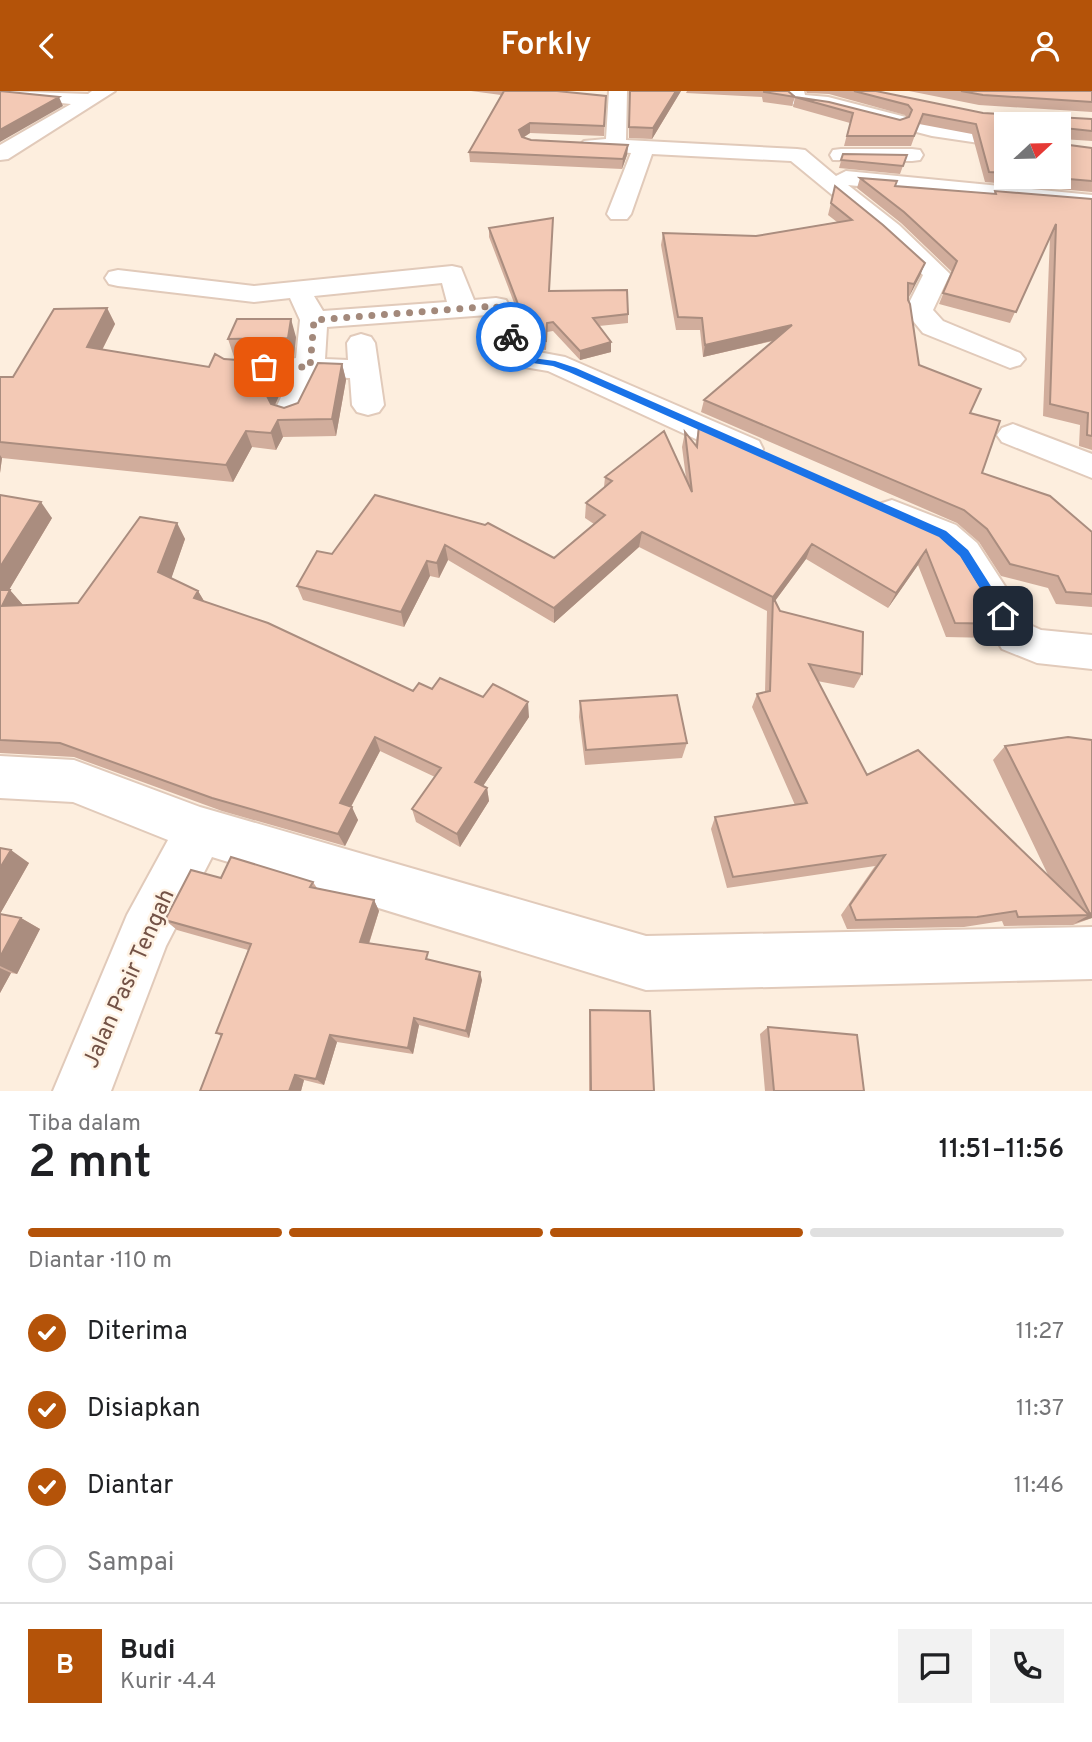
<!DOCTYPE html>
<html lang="id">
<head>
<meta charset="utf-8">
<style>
  :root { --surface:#fff; --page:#f2f2f2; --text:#202124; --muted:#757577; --line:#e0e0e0; --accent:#b45309 }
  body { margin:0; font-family:Overpass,sans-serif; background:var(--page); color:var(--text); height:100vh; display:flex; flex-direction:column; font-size:26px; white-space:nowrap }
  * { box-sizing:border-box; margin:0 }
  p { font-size:23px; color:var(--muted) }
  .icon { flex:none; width:38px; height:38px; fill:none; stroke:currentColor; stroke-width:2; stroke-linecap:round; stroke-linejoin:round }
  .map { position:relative; height:1000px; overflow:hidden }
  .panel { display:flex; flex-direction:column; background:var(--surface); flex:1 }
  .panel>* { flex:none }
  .needle { width:46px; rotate:68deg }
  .fabs { position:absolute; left:994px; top:21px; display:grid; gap:14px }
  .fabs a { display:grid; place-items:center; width:77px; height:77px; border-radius:0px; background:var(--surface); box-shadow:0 4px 18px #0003; font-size:35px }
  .pin { position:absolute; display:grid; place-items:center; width:60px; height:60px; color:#fff; margin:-30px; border-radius:14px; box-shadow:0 4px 10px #0006 }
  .courier { position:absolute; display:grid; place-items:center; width:70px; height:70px; margin:-35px; border:5px solid #1a73e8; border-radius:50%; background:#fff; color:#222; box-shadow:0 2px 9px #0007 }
  .headline em { font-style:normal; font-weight:600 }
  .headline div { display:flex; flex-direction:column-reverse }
  .headline { display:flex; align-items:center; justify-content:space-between; height:119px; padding:0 28px }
  h1 { font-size:46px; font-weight:600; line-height:52px }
  .bar { display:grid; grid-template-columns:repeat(4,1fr); gap:10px 7px; align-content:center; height:84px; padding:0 28px }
  .bar i { height:9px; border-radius:5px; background:var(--line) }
  .bar .active { background:var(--accent) }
  .bar p { grid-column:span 4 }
  .line { display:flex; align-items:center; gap:18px; padding:0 28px; border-top:2px solid var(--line) }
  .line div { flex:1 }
  .round { display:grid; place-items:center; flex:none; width:74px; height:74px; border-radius:0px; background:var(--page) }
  ol { padding:0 28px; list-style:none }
  li { display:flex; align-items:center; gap:21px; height:77px }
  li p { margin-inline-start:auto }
  li .icon { padding:7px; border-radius:50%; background:var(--accent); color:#fff; stroke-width:4 }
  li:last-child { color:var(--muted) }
  li i { width:38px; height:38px; border:4px solid var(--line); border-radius:50% }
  header { display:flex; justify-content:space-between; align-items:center; height:91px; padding:0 28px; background:var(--accent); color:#fff; font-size:32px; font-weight:600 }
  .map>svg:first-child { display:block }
</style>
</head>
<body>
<header><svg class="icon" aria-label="back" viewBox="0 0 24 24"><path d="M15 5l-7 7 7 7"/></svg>Forkly<svg class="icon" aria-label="person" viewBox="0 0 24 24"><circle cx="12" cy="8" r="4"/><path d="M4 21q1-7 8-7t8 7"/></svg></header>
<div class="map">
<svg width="1092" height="1000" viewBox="0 0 1092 1000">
  <rect width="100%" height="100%" fill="#fdeede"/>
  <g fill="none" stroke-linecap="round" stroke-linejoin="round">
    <g stroke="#e1caba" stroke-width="4">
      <path id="minor" d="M0,0L88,3L92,0H115L8,68L0,69V54L71,13L2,6Z
        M609,0H627L626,49L797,58L805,59L836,85L846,80L1092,104V118L848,94L899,134L950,183L933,219L943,230L1020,262L1025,268L1020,274L1010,277L923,242L905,220L923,184L881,144L791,70L652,63L631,123L627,128H611L607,123L631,62L584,58L580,54L584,50L606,48Z
        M786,0H804L805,4L828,6L933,33L1006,44V56L932,45L827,18L800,15L793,13L784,4Z
        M841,58H912L920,59L923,64L920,69L912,70L833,69L830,64L833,59Z
        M452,175L461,177L474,209L496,207L506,209L533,260L565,266L759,350L763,358L759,366L747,369L735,366L548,280L512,274L487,224L327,236L325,268L348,269L347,252L351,246L361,243L371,246L375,252L384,314L379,321L368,324L357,321L352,314L350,287L321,286L301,328L290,331L279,328L274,321L291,285L278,282L274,276L278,270L296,267L300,229L290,207L254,211L118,195L109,193L105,187L109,181L118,179L254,195ZM442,192L447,211L323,220L314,205Z
        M1013,333L1092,363V387L1002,351L997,344L1002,337Z
        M892,409L956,434L977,452L1030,534L1041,539L1092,544V578L1037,572L1002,558L951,472L930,452L879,431L874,422L879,413Z
        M0,665L74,669L200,716L646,845L1092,836V888L646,899L212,766L166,855L111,1000H53L127,824L168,749L73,711L0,707Z"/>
    </g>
    <use href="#minor" fill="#fff" fill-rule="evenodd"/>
  </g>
  <path fill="#d1ad9c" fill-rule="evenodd" d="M471,0H557L606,5L604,45L530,42L523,47L531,49L628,54L627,64L622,78L470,71L469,61L501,4Z
    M629,0H681L652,48L629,47Z
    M687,0H788L795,6L792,15L763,11L762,6L686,2Z
    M806,0H876L983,22L1092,28V50L1062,48V53L1092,57V101L985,91L972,43L919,33L911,55H844L850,32L793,16L795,6L900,29L907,27L905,24L829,3L807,2ZM1006,33L1059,86H1006Z
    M909,0H1092V21L979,14Z
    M843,63L907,64L900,83L839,77Z
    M860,87L895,95L994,103L995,100L1092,108V359L1079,355L1080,334L1043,325L1050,145L1010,232L939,213L952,181L901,132L857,97Z
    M835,95L925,172L909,206L908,205L919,274L970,322L982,382L1092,441V516L1056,513L1048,497L1001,485L979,451L957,432L701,321L704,309L773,250L703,266L700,239H676L661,154L663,142L756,145L837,131L828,124Z
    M489,137L549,200L628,223V232L599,235L611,251V261L580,269L553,240L547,241L546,259L535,258L521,230L489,146Z
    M107,217L115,233L102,259L209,276L224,268L287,288L275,314L284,317L298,312L342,273L346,289L336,345L283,346L276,359L252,356L233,391L2,367L0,382V286H13Z
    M296,246L294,265L234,266L228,248Z
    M699,334L937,439L1003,533L992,547L946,546L918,474L888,517L806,468L775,510L780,520L862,583L854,597L817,590L867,684L1049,786L993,669L1005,655L1092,649V827L1073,834L1004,835L1002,830L964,836L847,838L841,824L875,775L727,797L711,738L715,726L795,714L752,616L757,603L765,601L767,520L639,456L554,532L448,469L439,487L430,485L404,536L303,509L297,495L332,463L375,404L554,467L594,433L585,427L586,412L604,396L605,386L686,387L682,356L685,341L695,355Z
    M0,404L52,427L9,499L23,514L78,512L177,432L185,448L171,487L198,500L204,510L413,600L432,598L529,626L483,695L487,697L489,710L460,756L416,731L412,718L435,686L380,660L351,716L358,729L345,755L222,720L74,666L0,662Z
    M580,610L687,652L682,667L585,674L579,626Z
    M0,757L29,772L0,823L21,827L40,838L17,883L11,882L0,902Z
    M221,787L313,791L317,797L374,809L379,820L369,853L431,869L482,889L469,947L419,934L413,963L337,951L324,994L304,989L301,1000H200L221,945L216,942L248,859L177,839L165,829Z
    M590,919L654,1000H589V928Z
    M768,936L864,1000H765L760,943Z"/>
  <path fill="#aa8d7f" d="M676,0H681L652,48L653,37Z
    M59,6L63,15L0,51V39Z
    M530,32V42L519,49V39Z
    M628,54L627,64L622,78L623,68Z
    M925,172L920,185L909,206L914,193Z
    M107,217L115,233L95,273L87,256Z
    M291,228L296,246L294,265L288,247Z
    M792,234L788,246L703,266L705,254Z
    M611,251V261L580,269V260Z
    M282,272L287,288L272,320L266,303Z
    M342,273L346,289L336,345L332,328Z
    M278,329L283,346L276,359L271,342Z
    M246,340L252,356L233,391L226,374Z
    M0,364L2,367L0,382Z
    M41,411L52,427L0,514V476Z
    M177,432L185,448L168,497L158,481Z
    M642,441L639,456L554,532V517Z
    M812,453L806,468L772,514L773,506Z
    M445,454L448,469L439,487L437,472Z
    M926,459L918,474L888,517L896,502Z
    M427,470L430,485L404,536L401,521Z
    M10,499L23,514L2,515Z
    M198,500L207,515L194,507Z
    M528,611L529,626L477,704L475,691Z
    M375,646L380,660L346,725L340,712Z
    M487,697L489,710L460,756L457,743Z
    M352,716L358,729L345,755L338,743Z
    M11,759L29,772L0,823V777Z
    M374,809L379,820L366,861L360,851Z
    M1092,822V827L1075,832L1089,824H1088Z
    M21,827L40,838L17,883L0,875V866Z
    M0,877L11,882L0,902Z
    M480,881L482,889L469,947L466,940Z
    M414,927L419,934L413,963L408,957Z
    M330,944L337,951L324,994L316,988Z
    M295,984L304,989L301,1000H289Z"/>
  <path fill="#f3c9b5" stroke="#aa8d7f" stroke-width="2" d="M0,0L59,6L0,39Z
    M504,0H557L606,5L604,35L530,32L519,39L522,46L531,49L628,54L623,68L469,61Z
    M630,0H676L653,37L629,36Z
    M764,0H788L795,6L764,1Z
    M854,0H876L983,22L1092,28V40L1064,37L1061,40L1062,53L1092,57V90L1045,86H1059V33H1006V82L989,81L976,33L923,23L914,45H847L853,22L795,6L829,11L900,29L909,26L912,19L908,14Z
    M961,0H1092V11L983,4Z
    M843,63L907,64L903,75L841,69Z
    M860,87L897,90L895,95L996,103L995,100L1092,108V345L1087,344L1088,322L1050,313L1056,133L1016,221L943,202L957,170L904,121Z
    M835,95L883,134L925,172L914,193L908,192V209L910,213L919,274L981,298L970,322L1000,330L982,382L1050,405L1092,441V503L1066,501L1058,485L1010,473L987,438L964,419L704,309L792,234L705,254L702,227L678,226L663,142L756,145L852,129L831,112Z
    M553,127L549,200L627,199L628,223L593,227L611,251L580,260L553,231L547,232L546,250L535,248L521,221L489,137Z
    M107,217L87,256L209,276L215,263L224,268L282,272L266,303L271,313L284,317L298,312L318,272L342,273L332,328L278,329L271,342L246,340L226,374L0,351V286H13L54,218Z
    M237,228H291L288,247L228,248Z
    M699,334L937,439L958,459L1003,533L955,532L926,459L896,502L812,453L773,506L780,520L863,541L862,583L809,573L867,684L918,659L1089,824L1018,826L1016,820L977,826L856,829L850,814L885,764L733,786L715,726L807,712L757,603L770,600L773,506L642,441L554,517L445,454L437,472L427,470L401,521L297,495L317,460L332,463L375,404L485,434L488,432L554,467L605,424L586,412L612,390L605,386L664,340L692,401L685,341L697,356Z
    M0,404L41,411L0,476Z
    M140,426L177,432L158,481L198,500L194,507L268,532L413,600L419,592L432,598L440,587L483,606L493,593L528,611L475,691L487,697L457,743L412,718L441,677L375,646L340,712L352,716L338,743L212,707L60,652L0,649V499H10L2,515L78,512Z
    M677,604L687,652L586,659L580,610Z
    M1068,646L1092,649V822L1090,823L1005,655Z
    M0,757L11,759L0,777Z
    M231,766L313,791L310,796L374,809L360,851L428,861L426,868L480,881L466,940L414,927L408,957L330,944L316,988L295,984L289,1000H200L222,943L216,942L251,853L165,829L191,779L221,787Z
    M0,823L21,827L0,866Z
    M590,919L650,920L654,1000H591Z
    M768,936L857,944L864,1000H774Z"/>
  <path fill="#1a73e8" d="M511,243L515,246L525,266L555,270L576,277L946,440L968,459L1008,522V528H999L960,465L939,446L569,281L553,275L519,270L507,246Z"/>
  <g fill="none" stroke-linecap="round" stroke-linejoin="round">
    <path stroke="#a3897b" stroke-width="7" stroke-dasharray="0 12.6" d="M264,276H310L314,229L496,215L511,246"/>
  </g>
  <g text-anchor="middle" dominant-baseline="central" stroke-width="5" stroke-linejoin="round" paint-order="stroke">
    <g font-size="23" fill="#735246" stroke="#fff3e5">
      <text transform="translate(130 888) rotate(-66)">Jalan Pasir Tengah</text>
    </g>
  </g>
</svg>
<div class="fabs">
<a><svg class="needle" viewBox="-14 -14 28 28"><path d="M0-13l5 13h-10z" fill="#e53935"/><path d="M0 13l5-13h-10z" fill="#757577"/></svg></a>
</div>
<div class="pin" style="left:264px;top:276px;background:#ea580c"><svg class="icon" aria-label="bag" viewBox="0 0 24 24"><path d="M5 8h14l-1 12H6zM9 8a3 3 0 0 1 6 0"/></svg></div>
<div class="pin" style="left:1003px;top:525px;background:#1f2937"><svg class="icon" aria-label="home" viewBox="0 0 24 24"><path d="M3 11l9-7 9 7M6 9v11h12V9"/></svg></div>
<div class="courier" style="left:511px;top:246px"><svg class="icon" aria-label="bike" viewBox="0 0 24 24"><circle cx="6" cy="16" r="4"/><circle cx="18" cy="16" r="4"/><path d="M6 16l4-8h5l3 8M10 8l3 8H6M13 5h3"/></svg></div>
</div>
<section class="panel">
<div class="headline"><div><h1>2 mnt</h1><p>Tiba dalam</p></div><em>11:51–11:56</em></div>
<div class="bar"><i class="active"></i><i class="active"></i><i class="active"></i><i></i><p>Diantar · 110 m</p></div>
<ol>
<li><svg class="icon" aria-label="check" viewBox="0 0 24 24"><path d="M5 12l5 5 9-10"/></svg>Diterima<p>11:27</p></li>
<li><svg class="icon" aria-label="check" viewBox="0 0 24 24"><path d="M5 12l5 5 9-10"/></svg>Disiapkan<p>11:37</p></li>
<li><svg class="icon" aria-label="check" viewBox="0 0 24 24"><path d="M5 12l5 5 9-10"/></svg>Diantar<p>11:46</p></li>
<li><i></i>Sampai</li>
</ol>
<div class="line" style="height:126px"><b class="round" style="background:var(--accent);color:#fff">B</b><div><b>Budi</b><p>Kurir · 4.4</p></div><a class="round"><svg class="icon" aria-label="chat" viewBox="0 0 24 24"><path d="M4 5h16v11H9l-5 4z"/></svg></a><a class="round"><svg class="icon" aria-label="phone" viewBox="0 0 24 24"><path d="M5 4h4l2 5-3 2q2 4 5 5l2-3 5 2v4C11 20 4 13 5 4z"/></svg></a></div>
</section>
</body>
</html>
